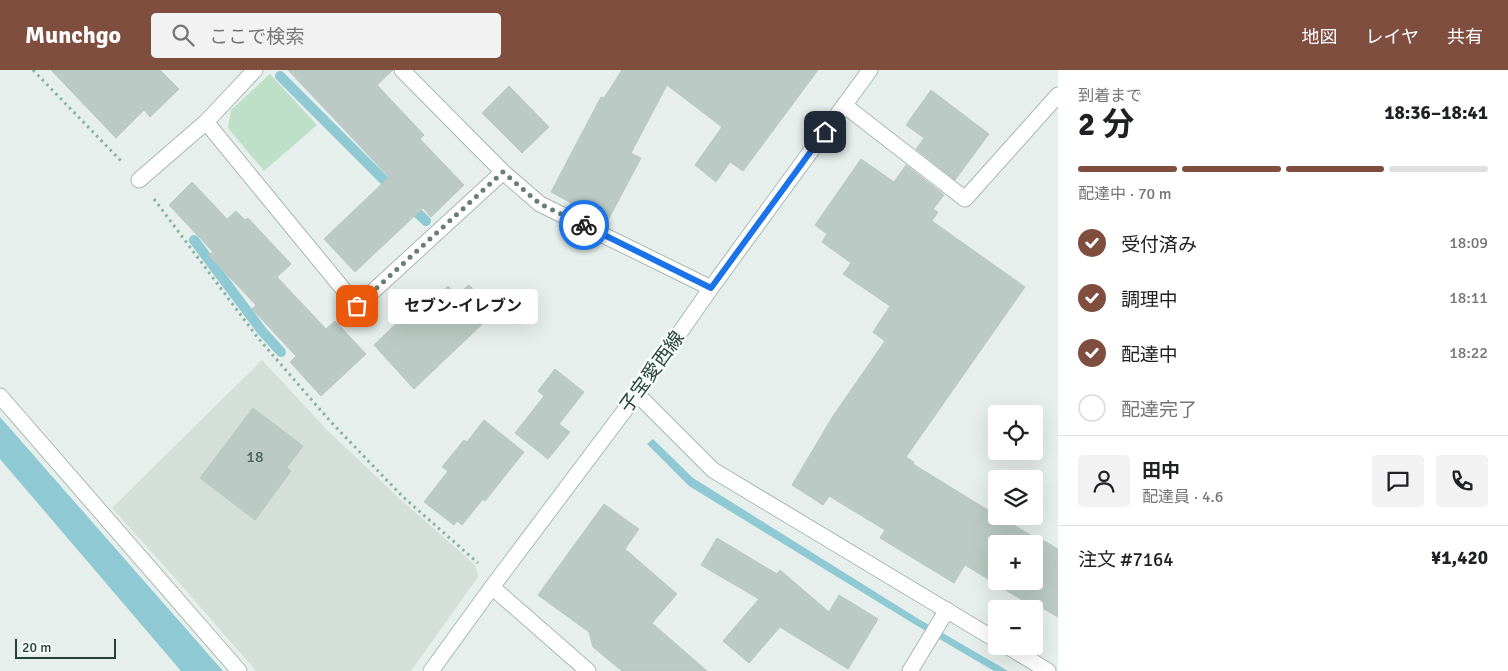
<!DOCTYPE html>
<html lang="ja">
<head>
<meta charset="utf-8">
<style>
  :root { --surface:#fff; --page:#f2f2f2; --text:#202124; --muted:#757577; --line:#e0e0e0; --accent:#7f4e3f }
  body { margin:0; font-family:Signika,"Noto Sans JP",sans-serif; background:var(--page); color:var(--text); height:100vh; display:flex; flex-direction:column; font-size:19px; white-space:nowrap }
  * { box-sizing:border-box; margin:0 }
  p { font-size:16px; color:var(--muted) }
  .icon { flex:none; width:28px; height:28px; fill:none; stroke:currentColor; stroke-width:2; stroke-linecap:round; stroke-linejoin:round }
  .map { position:relative; flex:1; overflow:hidden }
  .panel { display:flex; flex-direction:column; background:var(--surface); width:450px }
  .panel>* { flex:none }
  .controls { position:absolute; left:988px; top:335px; display:grid; gap:10px }
  .controls a { display:grid; place-items:center; width:55px; height:55px; border-radius:5px; background:var(--surface); box-shadow:0 5px 20px #0002; font-size:25px }
  .scale { position:absolute; left:15px; bottom:12px; width:101px; box-sizing:border-box; padding-left:5px; border:2px solid #24423a; border-top:0; font-size:14px; line-height:18px; white-space:nowrap; color:#24423a; -webkit-text-stroke:4px #f7fbf9; paint-order:stroke }
  .pin { position:absolute; display:grid; place-items:center; width:42px; height:42px; color:#fff; margin:-21px; border-radius:10px; box-shadow:0 2px 8px #0006 }
  .courier { position:absolute; display:grid; place-items:center; width:50px; height:50px; margin:-25px; border:4px solid #1a73e8; border-radius:50%; background:#fff; color:#222; box-shadow:0 1px 6px #0007 }
  .bubble { position:absolute; height:35px; border-radius:5px; background:var(--surface); box-shadow:0 5px 20px #0002; font-size:16px; font-weight:700; line-height:35px; text-align:center }
  .headline em { font-style:normal; font-weight:700 }
  .headline div { display:flex; flex-direction:column-reverse }
  .headline { display:flex; align-items:center; justify-content:space-between; height:85px; padding:0 20px }
  h1 { font-size:32px; font-weight:700; line-height:38px }
  .bar { display:grid; grid-template-columns:repeat(4,1fr); gap:8px 5px; align-content:center; height:60px; padding:0 20px }
  .bar i { height:6px; border-radius:4px; background:var(--line) }
  .bar .selected { background:var(--accent) }
  .bar p { grid-column:span 4 }
  .line { display:flex; align-items:center; gap:12px; padding:0 20px; border-top:1px solid var(--line) }
  .line div { flex:1 }
  .round { display:grid; place-items:center; flex:none; width:52px; height:52px; border-radius:5px; background:var(--page) }
  ol { padding:0 20px; list-style:none }
  li { display:flex; align-items:center; gap:15px; height:55px }
  li p { margin-inline-start:auto }
  li .icon { padding:5px; border-radius:50%; background:var(--accent); color:#fff; stroke-width:4 }
  li:last-child { color:var(--muted) }
  li i { width:28px; height:28px; border:2px solid var(--line); border-radius:50% }
  header { display:flex; align-items:center; gap:30px; box-sizing:border-box; height:70px; padding:0 25px; background:var(--accent); color:#fff }
  header strong { font-size:24px }
  nav { display:flex; gap:28px; margin-inline-start:auto; font-size:18px }
  .search { width:350px; height:45px; background:var(--page); display:flex; align-items:center; gap:12px; box-sizing:border-box; padding:0 18px; border-radius:5px; color:var(--muted); font-size:19px }
  main { display:flex; flex:1; min-height:0 }
  .map>svg:first-child { display:block }
</style>
</head>
<body>
<header>
<strong>Munchgo</strong>
<div class="search"><svg class="icon" aria-label="search" viewBox="0 0 24 24"><circle cx="10" cy="10" r="6"/><path d="M15 15l6 6"/></svg>ここで検索</div>
<nav><a>地図</a><a>レイヤ</a><a>共有</a></nav>
</header>
<main>
<div class="map">
<svg width="1058" height="601" viewBox="0 0 1058 601">
  <rect width="100%" height="100%" fill="#e6efeb"/>
  <path fill="#d4dfda" d="M262,290L328,361L400,429L475,495L478,507L411,601H256L175,508L112,438Z"/>
  <path fill="#bfe0c8" d="M270,4L317,55L264,101L228,58L231,40Z"/>
  <path fill="#8ec9d4" d="M0,347L223,601H181L0,389Z
    M653,369L693,408L917,548L1008,601H994L914,554L689,416L647,374Z"/>
  <g fill="none" stroke-linecap="round" stroke-linejoin="round">
    <path stroke="#8ec9d4" stroke-width="10" d="M280,6L394,120
      M408,134L426,151
      M194,170L262,261L281,282"/>
  </g>
  <path fill="#bbcac4" stroke="#b8c9c2" fill-rule="evenodd" d="M51,0H160L179,19L150,47L144,40L116,68Z
    M288,0H393L377,15L424,65L420,69L464,115L431,147L423,138L355,202L324,169L389,107Z
    M622,0H818L743,101L730,92L716,112L695,95L722,57L667,15L631,83L641,88L607,152L551,122L601,27L604,28Z
    M509,16L549,57L522,83L482,43Z
    M931,20L989,64L955,110L916,79L924,68L906,55Z
    M861,89L894,112L906,95L944,125L933,139L938,142L932,151L1025,217L906,387L914,392L913,394L996,445V446H999L1035,468L1036,466L1058,479V547L1037,535L1035,538L965,495L954,513L880,468L885,460L829,426L823,435L792,415L833,346L885,271L873,262L890,236L843,204L851,193L822,172L827,164L815,155ZM996,474H1034V511H996Z
    M192,112L227,149L236,141L245,150L248,148L291,194L277,207L326,259L335,251L366,284L321,326L290,292L296,286L252,239L256,235L208,185L213,182L169,135Z
    M469,215L495,242L414,319L374,275L408,242L414,248L448,216L457,225Z
    M555,299L584,322L559,354L570,362L548,389L515,363L544,326L538,321Z
    M253,338L303,376L287,397L291,401L255,450L200,408Z
    M484,350L524,382L485,431L483,429L462,455L457,451L454,455L424,432L448,401L442,397L464,370L467,372Z
    M604,434L639,459L625,479L677,524L652,553L707,601H622L593,577L589,562L538,525Z
    M717,468L777,504L780,500L829,542L839,525L878,549L848,599L780,557L749,593L723,571L759,529L701,495Z"/>
  <g fill="none" stroke-linecap="round" stroke-linejoin="round">
    <g stroke="#a8b8b2" stroke-width="17">
      <path id="minor" d="M402,0L503,102L540,134L711,218
        M844,35L965,129L1058,25
        M206,52L357,236L503,102
        M139,110L206,52L255,0
        M637,324L713,400L996,570
        M0,326L239,601
        M492,517L588,601
        M1007,576L1048,601
        M910,601L947,540"/>
    </g>
    <g stroke="#a4bbb3" stroke-width="17">
      <path id="secondary" d="M431,601L492,517L637,324L711,218L870,0"/>
    </g>
    <path stroke="#86b3a5" stroke-width="3" stroke-dasharray="2.5 4" stroke-linecap="butt" d="M33,0L122,92
      M154,129L258,268L330,351L402,426L478,493"/>
    <use href="#minor" stroke="#fff" stroke-width="15"/>
    <use href="#secondary" stroke="#fff" stroke-width="15"/>
  </g>
  <g fill="none" stroke-linecap="round" stroke-linejoin="round">
    <path stroke="#687f78" stroke-width="5" stroke-dasharray="0 9" d="M357,236L503,102L540,134L584,155"/>
    <path stroke="#1a73e8" stroke-width="6" d="M584,155L711,218L825,62"/>
  </g>
  <g text-anchor="middle" dominant-baseline="central" stroke-width="5" stroke-linejoin="round" paint-order="stroke">
    <g font-size="16" fill="#4a645c">
      <text x="255" y="387">18</text>
    </g>
    <g font-size="19" fill="#24423a" stroke="#f7fbf9">
      <text transform="translate(652 302) rotate(-54)">子宝愛西線</text>
    </g>
  </g>
</svg>
<div class="controls">
<a><svg class="icon" aria-label="locate" viewBox="0 0 24 24"><circle cx="12" cy="12" r="6"/><path d="M12 2v4M12 18v4M2 12h4M18 12h4"/></svg></a>
<a><svg class="icon" aria-label="layers" viewBox="0 0 24 24"><path d="M12 4l9 5-9 5-9-5zM3 14l9 5 9-5"/></svg></a>
<a>+</a>
<a>−</a>
</div>
<div class="scale">20 m</div>
<div class="pin" style="left:357px;top:236px;background:#ea580c"><svg class="icon" aria-label="bag" viewBox="0 0 24 24"><path d="M5 8h14l-1 12H6zM9 8a3 3 0 0 1 6 0"/></svg></div>
<div class="pin" style="left:825px;top:62px;background:#1f2937"><svg class="icon" aria-label="home" viewBox="0 0 24 24"><path d="M3 11l9-7 9 7M6 9v11h12V9"/></svg></div>
<div class="courier" style="left:584px;top:155px"><svg class="icon" aria-label="bike" viewBox="0 0 24 24"><circle cx="6" cy="16" r="4"/><circle cx="18" cy="16" r="4"/><path d="M6 16l4-8h5l3 8M10 8l3 8H6M13 5h3"/></svg></div>
<div class="bubble" style="left:388px;top:219px;width:150px">セブン-イレブン</div>
</div>
<section class="panel">
<div class="headline"><div><h1>2 分</h1><p>到着まで</p></div><em>18:36–18:41</em></div>
<div class="bar"><i class="selected"></i><i class="selected"></i><i class="selected"></i><i></i><p>配達中 · 70 m</p></div>
<ol>
<li><svg class="icon" aria-label="check" viewBox="0 0 24 24"><path d="M5 12l5 5 9-10"/></svg>受付済み<p>18:09</p></li>
<li><svg class="icon" aria-label="check" viewBox="0 0 24 24"><path d="M5 12l5 5 9-10"/></svg>調理中<p>18:11</p></li>
<li><svg class="icon" aria-label="check" viewBox="0 0 24 24"><path d="M5 12l5 5 9-10"/></svg>配達中<p>18:22</p></li>
<li><i></i>配達完了</li>
</ol>
<div class="line" style="height:90px"><a class="round"><svg class="icon" aria-label="person" viewBox="0 0 24 24"><circle cx="12" cy="8" r="4"/><path d="M4 21q1-7 8-7t8 7"/></svg></a><div><b>田中</b><p>配達員 · 4.6</p></div><a class="round"><svg class="icon" aria-label="chat" viewBox="0 0 24 24"><path d="M4 5h16v11H9l-5 4z"/></svg></a><a class="round"><svg class="icon" aria-label="phone" viewBox="0 0 24 24"><path d="M5 4h4l2 5-3 2q2 4 5 5l2-3 5 2v4C11 20 4 13 5 4z"/></svg></a></div>
<div class="line" style="height:65px"><div>注文 #7164</div><b>¥1,420</b></div>
</section>
</main>
</body>
</html>
